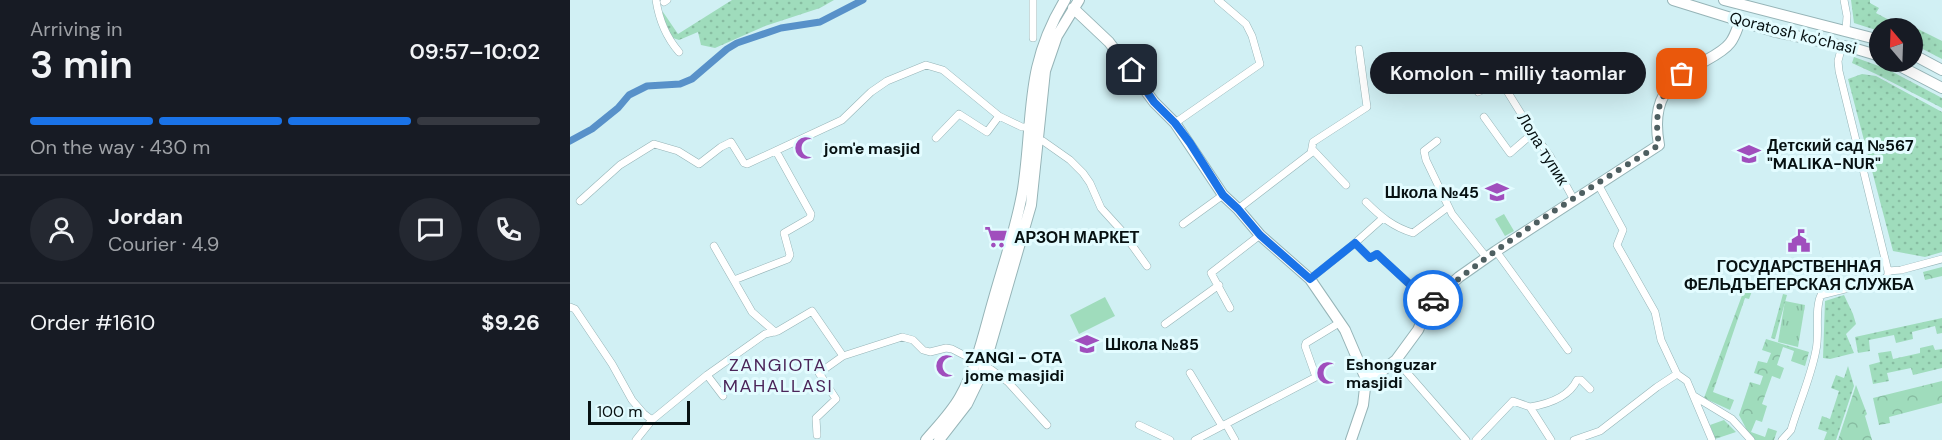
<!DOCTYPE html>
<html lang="en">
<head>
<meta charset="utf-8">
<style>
  :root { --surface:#171b24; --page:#242831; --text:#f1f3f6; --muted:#9ea1a6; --line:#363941; --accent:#1a73e8 }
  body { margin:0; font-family:"DM Sans",sans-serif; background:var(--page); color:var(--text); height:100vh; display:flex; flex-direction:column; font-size:22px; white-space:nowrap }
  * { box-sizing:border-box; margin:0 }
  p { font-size:20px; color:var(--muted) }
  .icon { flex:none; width:33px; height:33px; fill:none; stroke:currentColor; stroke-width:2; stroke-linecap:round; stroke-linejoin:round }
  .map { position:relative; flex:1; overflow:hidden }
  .side { display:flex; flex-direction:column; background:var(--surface); width:570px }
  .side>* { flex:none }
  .needle { width:39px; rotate:341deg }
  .tools { position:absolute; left:1299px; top:18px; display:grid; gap:12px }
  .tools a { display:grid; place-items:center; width:54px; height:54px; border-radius:50%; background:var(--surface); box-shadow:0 6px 24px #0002; font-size:30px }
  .scale { position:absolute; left:18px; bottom:15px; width:102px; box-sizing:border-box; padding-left:6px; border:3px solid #071112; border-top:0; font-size:16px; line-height:21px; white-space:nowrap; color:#071112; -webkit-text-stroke:4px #e3fcff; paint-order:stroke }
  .pin { position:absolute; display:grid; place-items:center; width:51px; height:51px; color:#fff; margin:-26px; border-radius:12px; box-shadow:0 3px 9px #0006 }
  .courier { position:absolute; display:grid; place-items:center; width:60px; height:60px; margin:-30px; border:4px solid #1a73e8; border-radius:50%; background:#fff; color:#222; box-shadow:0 2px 8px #0007 }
  .bubble { position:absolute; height:42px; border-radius:21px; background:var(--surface); box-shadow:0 6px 24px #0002; font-size:20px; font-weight:600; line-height:42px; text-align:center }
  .head em { font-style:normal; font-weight:600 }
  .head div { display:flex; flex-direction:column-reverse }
  .head { display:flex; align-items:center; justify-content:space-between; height:102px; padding:0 30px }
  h1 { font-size:39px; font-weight:600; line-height:45px }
  .bar { display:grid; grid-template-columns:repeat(4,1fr); gap:9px 6px; align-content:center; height:72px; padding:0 30px }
  .bar i { height:8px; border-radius:4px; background:var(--line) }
  .bar .current { background:var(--accent) }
  .bar p { grid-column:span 4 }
  .line { display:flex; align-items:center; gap:15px; padding:0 30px; border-top:2px solid var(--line) }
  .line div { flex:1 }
  .round { display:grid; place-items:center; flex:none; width:63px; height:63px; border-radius:32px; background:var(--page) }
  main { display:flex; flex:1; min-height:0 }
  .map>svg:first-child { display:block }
</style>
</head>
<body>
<main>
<section class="side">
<div class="head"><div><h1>3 min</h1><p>Arriving in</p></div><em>09:57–10:02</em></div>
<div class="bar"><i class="current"></i><i class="current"></i><i class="current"></i><i></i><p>On the way · 430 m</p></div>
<div class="line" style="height:108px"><a class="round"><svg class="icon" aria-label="person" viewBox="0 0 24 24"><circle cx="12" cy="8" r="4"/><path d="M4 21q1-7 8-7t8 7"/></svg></a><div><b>Jordan</b><p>Courier · 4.9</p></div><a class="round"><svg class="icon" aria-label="chat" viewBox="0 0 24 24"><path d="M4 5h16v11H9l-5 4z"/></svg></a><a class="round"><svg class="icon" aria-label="phone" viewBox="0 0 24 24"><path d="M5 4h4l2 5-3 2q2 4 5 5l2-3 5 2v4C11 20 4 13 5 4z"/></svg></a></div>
<div class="line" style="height:78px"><div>Order #1610</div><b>$9.26</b></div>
</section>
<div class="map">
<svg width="1372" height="440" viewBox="0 0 1372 440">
  <defs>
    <pattern id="grass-dots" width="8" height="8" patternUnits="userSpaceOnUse" patternTransform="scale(1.5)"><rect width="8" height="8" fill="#9fdcbc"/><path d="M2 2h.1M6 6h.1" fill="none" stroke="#87bca1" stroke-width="1.8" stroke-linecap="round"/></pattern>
    <pattern id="forest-crowns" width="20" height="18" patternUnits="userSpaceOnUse" patternTransform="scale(1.5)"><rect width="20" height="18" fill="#9fdcbc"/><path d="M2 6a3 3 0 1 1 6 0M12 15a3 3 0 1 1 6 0" fill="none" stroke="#87bca1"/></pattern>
    <pattern id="park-tufts" width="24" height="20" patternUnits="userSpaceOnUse" patternTransform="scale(1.5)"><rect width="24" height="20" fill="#9fdcbc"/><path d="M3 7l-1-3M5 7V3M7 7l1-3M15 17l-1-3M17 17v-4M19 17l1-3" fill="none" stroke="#87bca1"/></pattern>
  </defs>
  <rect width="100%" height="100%" fill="#d1f0f4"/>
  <path fill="url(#grass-dots)" d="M162,0H264L250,8L195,26L145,48L131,45L128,32L109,40L100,37L89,14L93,12L108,34Z
    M1281,0H1300V3L1309,8L1306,13L1334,28L1336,23L1372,41V59L1343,44L1342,28H1310L1309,31L1284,23Z
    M1284,57L1317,69L1372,98V108L1306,74L1282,63Z
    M1292,74L1306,76L1372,112V252L1355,257L1323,251L1278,79Z
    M1213,294L1217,295L1205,339L1201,338Z
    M1274,295L1283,314L1286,324L1276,334L1284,353L1260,359L1253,358L1255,301Z
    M1372,318V333L1367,334L1365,326L1342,332L1343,339L1326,343L1324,335L1299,340L1300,351L1288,353L1285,337Z
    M1363,345L1365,350L1372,349V368L1343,375L1341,368L1317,373L1319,381L1303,384L1299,365L1310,362L1308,353L1321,351L1323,359L1350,353V348Z
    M1278,366L1284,386L1266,440H1254L1257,432L1248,429L1252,416L1260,419L1269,391L1261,388L1266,375L1274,378Z"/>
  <path fill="url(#forest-crowns)" d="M1372,267V276L1355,280L1353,272Z
    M1177,282L1185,283L1179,299L1175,298L1143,392L1164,400L1160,410L1134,398Z
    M1196,339L1239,352L1235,366L1221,361L1224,351L1213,347L1207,365L1214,368L1210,379L1202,376L1192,404L1197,406L1192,422L1186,420L1181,432L1195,437L1198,428L1207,431L1204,440H1182L1169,415L1180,382L1190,385L1193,376L1184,373L1188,361L1197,363L1201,353L1192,350Z
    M1372,381V403L1319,417L1320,423L1309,425L1303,398Z
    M1286,385L1297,414L1295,416L1302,440H1268Z
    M1154,420L1166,432L1145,439L1140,425Z"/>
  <path fill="url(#park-tufts)" d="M1215,301L1235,305L1228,347L1208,342Z"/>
  <path fill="#9fdcbc" d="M934,214L944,231L935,236L925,219Z
    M535,297L545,316L509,334L500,315Z"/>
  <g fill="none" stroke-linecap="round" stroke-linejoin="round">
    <path stroke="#5891c9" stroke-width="7" d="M0,141L22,129L48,108L59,95L77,86L110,84L122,79L157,49L167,43L211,28L250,22L293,0"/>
    <g stroke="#96b4b7" stroke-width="8">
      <path id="street" d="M86,0C89,20 96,37 109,52
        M463,0V38
        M1274,0L1277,16L1276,30
        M94,2L97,0
        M1272,46L1268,61L1269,71L1318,271
        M863,74L894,64L908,92L929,82L932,83L963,133L980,156L1004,200
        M914,117L940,153L963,133
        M605,123L690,64L682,36L676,24L648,0
        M366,138L389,114L417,132L429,116
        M867,141L854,151L856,160L882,214L917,258
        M467,142L473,141L500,160L513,173L520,183L531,208L551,230L577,266
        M743,150L776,185
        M1028,184L1053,230L1047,245L1085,312L1091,340L1107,374
        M10,201L50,165L84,144L108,151L129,164L151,147L161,142L174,163L177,164L272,120L301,92L317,81L356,65L373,70L429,116L452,127H458
        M796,202C810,216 823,227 843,233L878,207
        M668,209L741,153L743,142L797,107L789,49
        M613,224L653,195
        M785,243L800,258L807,254L860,303
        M144,246L182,312L205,332
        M926,251L998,350
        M1318,271L1331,270L1372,259
        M740,279L785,243L813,218
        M164,280L218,259L220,255L214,233L240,218L241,214L206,151
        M0,307L5,309L42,364L62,400L74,414L82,420
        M660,308L641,273L690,235
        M595,324L649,285
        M826,360L896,440
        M620,373L652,426
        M1107,374L1117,381L1142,440
        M137,375L153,396
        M1124,396L1162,419L1181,440
        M960,407C978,404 999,397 1007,380H1011L1020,389
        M656,424L665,440
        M569,425L600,440
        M247,435L246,418L266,399L249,373L273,356L332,337L343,340L353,350L360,352L376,348L382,349L419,368L438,382L477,425
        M66,440L82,420L137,375L195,334L208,331L242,311L273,356
        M625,440L746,377L735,346L736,343L769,323
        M906,440L943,401L960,407L981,440
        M1004,440L1030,431L1087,387L1107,374
        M1212,440L1221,430C1229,403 1241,377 1246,350C1250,332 1244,310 1251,295L1315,279L1318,275V271"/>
    </g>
    <g stroke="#96b4b7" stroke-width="12">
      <path id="secondary" d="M503,8L539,42L584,102L605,123L653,195L668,209L690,235L740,279L775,330L796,379L793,405L781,440
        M796,379L812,371L826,360L848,330L860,303L889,277L926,251L1089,145C1081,101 1096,82 1133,62C1142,57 1154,51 1160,43C1165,37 1167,29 1170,21
        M356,440C368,426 381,413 390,397C407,367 414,332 424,298C434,262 447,226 453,189C464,116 454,67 495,0
        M369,440L397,404L413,371L461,205L475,71L487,36L509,0"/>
    </g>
    <g stroke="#96b4b7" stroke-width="12">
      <path id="primary" d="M1103,0L1206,32L1283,48L1310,56
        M1154,0L1310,40
        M1342,54L1372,70
        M1322,62L1372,88"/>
    </g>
    <use href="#street" stroke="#fff" stroke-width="7"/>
    <use href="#secondary" stroke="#fff" stroke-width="10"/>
    <use href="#primary" stroke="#fff" stroke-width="10"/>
  </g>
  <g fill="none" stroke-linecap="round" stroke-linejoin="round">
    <path stroke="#4e5f61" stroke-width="6" stroke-dasharray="0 10.8" d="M863,300C932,241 1012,193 1089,145C1084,115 1088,94 1112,74"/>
    <path stroke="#1a73e8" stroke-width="8" d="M562,70L584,102L605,123L620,143L653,195L668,209L690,235L740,279L785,243L800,258L807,254L860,303L863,300"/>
  </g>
  <defs>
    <g id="mosque-bare" transform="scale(1.8)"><path d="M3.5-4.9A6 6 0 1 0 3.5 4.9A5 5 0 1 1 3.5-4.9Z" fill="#a04ebd" stroke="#e3fcff" stroke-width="2.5" paint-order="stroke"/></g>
    <g id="school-bare" transform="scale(1.8)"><path d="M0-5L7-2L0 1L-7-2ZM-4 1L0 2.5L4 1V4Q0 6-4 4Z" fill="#a04ebd" stroke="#e3fcff" stroke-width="2.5" paint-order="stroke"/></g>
    <g id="supermarket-bare" transform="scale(1.8)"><path d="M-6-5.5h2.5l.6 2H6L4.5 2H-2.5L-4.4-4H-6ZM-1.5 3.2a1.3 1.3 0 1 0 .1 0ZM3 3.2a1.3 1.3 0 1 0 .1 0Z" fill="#a04ebd" stroke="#e3fcff" stroke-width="2.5" paint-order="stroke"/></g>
    <g id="civic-bare" transform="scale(1.8)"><path d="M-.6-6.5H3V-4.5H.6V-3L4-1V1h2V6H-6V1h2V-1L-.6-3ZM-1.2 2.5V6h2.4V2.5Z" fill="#a04ebd" stroke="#e3fcff" stroke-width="2.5" paint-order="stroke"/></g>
  </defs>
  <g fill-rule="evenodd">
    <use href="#mosque-bare" x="236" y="148"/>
    <use href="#school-bare" x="1179" y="154"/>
    <use href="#school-bare" x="927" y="192"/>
    <use href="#supermarket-bare" x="426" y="237"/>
    <use href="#civic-bare" x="1229" y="241"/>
    <use href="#school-bare" x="517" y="344"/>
    <use href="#mosque-bare" x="377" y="366"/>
    <use href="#mosque-bare" x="758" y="373"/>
  </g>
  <g text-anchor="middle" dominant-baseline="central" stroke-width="6" stroke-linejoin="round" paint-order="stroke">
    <g font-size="16" fill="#071112" stroke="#e3fcff">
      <text transform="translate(1223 33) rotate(14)">Qoratosh ko'chasi</text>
      <text transform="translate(973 149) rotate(58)">Лола тупик</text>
    </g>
    <g font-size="16" font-weight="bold" fill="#071112" stroke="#e3fcff" text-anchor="start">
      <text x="1197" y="145">Детский сад №567<tspan x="1197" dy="18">"MALIKA-NUR"</tspan></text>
      <text x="254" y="148">jom'e masjid</text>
      <text x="909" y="192" text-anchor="end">Школа №45</text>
      <text x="444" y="237">АРЗОН МАРКЕТ</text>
      <text x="1229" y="266" text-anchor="middle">ГОСУДАРСТВЕННАЯ<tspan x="1229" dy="18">ФЕЛЬДЪЕГЕРСКАЯ СЛУЖБА</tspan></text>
      <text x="535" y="344">Школа №85</text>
      <text x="395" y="357">ZANGI - OTA<tspan x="395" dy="18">jome masjidi</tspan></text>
      <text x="776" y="364">Eshonguzar<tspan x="776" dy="18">masjidi</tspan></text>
    </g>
    <g font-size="18" letter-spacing="1.5" fill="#4b2459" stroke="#e3fcff">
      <text x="208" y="365">ZANGIOTA<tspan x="208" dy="21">MAHALLASI</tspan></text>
    </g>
  </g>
</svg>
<div class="tools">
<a><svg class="needle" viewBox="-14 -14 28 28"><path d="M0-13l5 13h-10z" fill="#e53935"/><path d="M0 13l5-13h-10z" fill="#9ea1a6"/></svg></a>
</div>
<div class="scale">100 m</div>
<div class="pin" style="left:1112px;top:74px;background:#ea580c"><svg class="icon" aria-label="bag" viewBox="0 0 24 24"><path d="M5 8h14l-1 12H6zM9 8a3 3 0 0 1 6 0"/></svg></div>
<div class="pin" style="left:562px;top:70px;background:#1f2937"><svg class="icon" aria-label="home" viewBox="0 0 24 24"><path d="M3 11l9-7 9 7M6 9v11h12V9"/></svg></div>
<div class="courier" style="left:863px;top:300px"><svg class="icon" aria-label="car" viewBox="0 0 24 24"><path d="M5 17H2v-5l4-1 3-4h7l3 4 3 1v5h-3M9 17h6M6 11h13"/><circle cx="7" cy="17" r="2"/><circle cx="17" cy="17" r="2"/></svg></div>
<div class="bubble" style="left:800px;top:52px;width:276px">Komolon - milliy taomlar</div>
</div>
</main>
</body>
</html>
